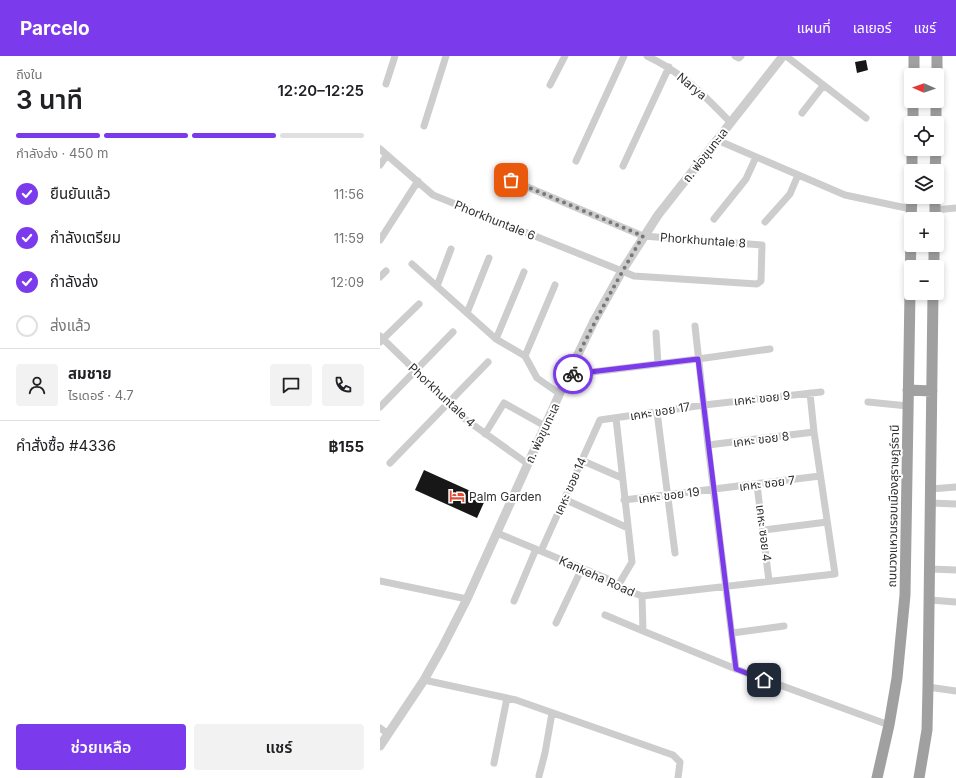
<!DOCTYPE html>
<html lang="th">
<head>
<meta charset="utf-8">
<style>
  :root { --surface:#fff; --page:#f2f2f2; --text:#202124; --muted:#757577; --line:#e0e0e0; --accent:#7c3aed }
  body { margin:0; font-family:Inter,"Noto Sans Thai",sans-serif; background:var(--page); color:var(--text); height:100vh; display:flex; flex-direction:column; font-size:15px; white-space:nowrap }
  * { box-sizing:border-box; margin:0 }
  p { font-size:13px; color:var(--muted) }
  .icon { flex:none; width:22px; height:22px; fill:none; stroke:currentColor; stroke-width:2; stroke-linecap:round; stroke-linejoin:round }
  .map { position:relative; flex:1; overflow:hidden }
  .sheet { display:flex; flex-direction:column; background:var(--surface); width:380px }
  .sheet>* { flex:none }
  .needle { width:26px; rotate:272deg }
  .buttons { position:absolute; left:524px; top:12px; display:grid; gap:8px }
  .buttons a { display:grid; place-items:center; width:40px; height:40px; border-radius:4px; background:var(--surface); box-shadow:0 2px 6px #0003; font-size:20px }
  .pin { position:absolute; display:grid; place-items:center; width:34px; height:34px; color:#fff; margin:-17px; border-radius:8px; box-shadow:0 2px 6px #0006 }
  .courier { position:absolute; display:grid; place-items:center; width:40px; height:40px; margin:-20px; border:3px solid #7c3aed; border-radius:50%; background:#fff; color:#222; box-shadow:0 1px 5px #0007 }
  .summary em { font-style:normal; font-weight:600 }
  .summary div { display:flex; flex-direction:column-reverse }
  .summary { display:flex; align-items:center; justify-content:space-between; height:68px; padding:0 16px }
  h1 { font-size:26px; font-weight:600; line-height:30px }
  .bar { display:grid; grid-template-columns:repeat(4,1fr); gap:6px 4px; align-content:center; height:48px; padding:0 16px }
  .bar i { height:5px; border-radius:3px; background:var(--line) }
  .bar .active { background:var(--accent) }
  .bar p { grid-column:span 4 }
  .line { display:flex; align-items:center; gap:10px; padding:0 16px; border-top:1px solid var(--line) }
  .line div { flex:1 }
  .round { display:grid; place-items:center; flex:none; width:42px; height:42px; border-radius:4px; background:var(--page) }
  ol { padding:0 16px; list-style:none }
  li { display:flex; align-items:center; gap:12px; height:44px }
  li p { margin-inline-start:auto }
  li .icon { padding:4px; border-radius:50%; background:var(--accent); color:#fff; stroke-width:4 }
  li:last-child { color:var(--muted) }
  li i { width:22px; height:22px; border:2px solid var(--line); border-radius:50% }
  .cta { display:flex; gap:8px; margin-top:auto; padding:8px 16px }
  .cta a { flex:1; height:46px; border-radius:4px; background:var(--accent); color:#fff; font-size:16px; font-weight:600; line-height:46px; text-align:center }
  .cta a+a { background:var(--page); color:var(--text) }
  header { display:flex; align-items:center; gap:24px; box-sizing:border-box; height:56px; padding:0 20px; background:var(--accent); color:#fff }
  header strong { font-size:19px }
  nav { display:flex; gap:22px; margin-inline-start:auto; font-size:14px }
  main { display:flex; flex:1; min-height:0 }
  .map>svg:first-child { display:block }
</style>
</head>
<body>
<header>
<strong>Parcelo</strong>
<nav><a>แผนที่</a><a>เลเยอร์</a><a>แชร์</a></nav>
</header>
<main>
<section class="sheet">
<div class="summary"><div><h1>3 นาที</h1><p>ถึงใน</p></div><em>12:20–12:25</em></div>
<div class="bar"><i class="active"></i><i class="active"></i><i class="active"></i><i></i><p>กำลังส่ง · 450 m</p></div>
<ol>
<li><svg class="icon" aria-label="check" viewBox="0 0 24 24"><path d="M5 12l5 5 9-10"/></svg>ยืนยันแล้ว<p>11:56</p></li>
<li><svg class="icon" aria-label="check" viewBox="0 0 24 24"><path d="M5 12l5 5 9-10"/></svg>กำลังเตรียม<p>11:59</p></li>
<li><svg class="icon" aria-label="check" viewBox="0 0 24 24"><path d="M5 12l5 5 9-10"/></svg>กำลังส่ง<p>12:09</p></li>
<li><i></i>ส่งแล้ว</li>
</ol>
<div class="line" style="height:72px"><a class="round"><svg class="icon" aria-label="person" viewBox="0 0 24 24"><circle cx="12" cy="8" r="4"/><path d="M4 21q1-7 8-7t8 7"/></svg></a><div><b>สมชาย</b><p>ไรเดอร์ · 4.7</p></div><a class="round"><svg class="icon" aria-label="chat" viewBox="0 0 24 24"><path d="M4 5h16v11H9l-5 4z"/></svg></a><a class="round"><svg class="icon" aria-label="phone" viewBox="0 0 24 24"><path d="M5 4h4l2 5-3 2q2 4 5 5l2-3 5 2v4C11 20 4 13 5 4z"/></svg></a></div>
<div class="line" style="height:52px"><div>คำสั่งซื้อ #4336</div><b>฿155</b></div>
<div class="cta"><a>ช่วยเหลือ</a><a>แชร์</a></div>
</section>
<div class="map">
<svg width="576" height="722" viewBox="0 0 576 722">
  <rect width="100%" height="100%" fill="#fff"/>
  <path fill="#171717" d="M486,4L488,14L477,17L475,6Z
    M44,414L106,442L97,462L35,434Z"/>
  <g fill="none" stroke-linecap="round" stroke-linejoin="round">
    <path stroke="#cdcdcd" stroke-width="7" d="M267,0C303,17 324,39 351,67
      M355,0L359,2L361,0
      M406,0L486,62
      M6,28L15,0
      M170,29L185,0
      M422,57L443,30
      M44,70L66,0
      M337,84L465,139L531,153
      M0,93L53,139L242,215L254,220L377,228L381,225L382,189L263,180L131,124
      M196,105L244,0
      M0,109L7,99
      M243,110L289,11
      M555,154L576,152
      M334,163L366,123L376,101
      M385,166L410,138L418,119
      M0,184L38,125
      M32,208L116,283L145,300L157,322L180,338
      M0,221L6,215
      M57,230L71,193
      M87,257L109,202
      M315,270L328,389L356,613
      M276,277L278,308
      M0,280L85,363L148,408
      M116,283L144,216
      M0,286L39,248
      M145,300L175,229
      M188,319L318,303L390,293
      M488,346L528,350
      M0,351L73,276
      M277,356L295,497
      M236,362L252,506L239,528
      M105,378L124,347L165,370
      M328,389L434,376
      M201,404L242,422
      M10,407L108,306
      M377,429L389,525
      M551,433L576,431
      M184,443L248,472
      M244,444L440,420
      M551,447L576,448
      M384,474L447,466
      M117,477L228,523L251,536L262,540L455,518L434,376L430,337
      M161,495L220,364L324,349L441,336
      M551,513L576,514
      M0,525L87,543
      M262,540L263,575L356,613L509,669
      M550,544L576,546
      M134,545L156,493
      M225,559L263,575
      M176,567L202,512
      M352,577L404,570
      M44,624L136,644L293,699L300,706L298,722
      M548,631L576,635
      M0,672L8,678
      M114,707L127,642
      M159,720L165,697L172,657"/>
    <path stroke="#cdcdcd" stroke-width="9" d="M0,690L44,624L62,592L87,543L188,319L214,265L242,215L278,159L403,0"/>
    <path stroke="#a0a0a0" stroke-width="11" d="M534,19V0
      M557,19V0
      M533,67V45
      M556,67V45
      M532,115V93
      M555,115L556,93
      M531,163L532,141
      M555,163V141
      M554,211V189
      M528,334L552,335
      M497,722L509,669L517,622L525,539L531,176
      M539,722L547,674L548,631L553,237"/>
  </g>
  <g fill="none" stroke-linecap="round" stroke-linejoin="round">
    <path stroke="#787878" stroke-width="4" stroke-dasharray="0 7.2" d="M131,124L263,180C236,225 212,271 188,319L193,318"/>
    <path stroke="#7c3aed" stroke-width="5" d="M193,318L318,303L356,613L384,624"/>
  </g>
  <defs>
    <g id="hotel-bare" transform="scale(1.2)"><path d="M-6-4.5h1.5V1H6V5H4.5V3h-9V5H-6ZM-4 0a1.8 1.8 0 1 1 3.6 0ZM.5 0V-2.5h3Q6-2.5 6 0Z" fill="#e24d38" stroke="#fff" stroke-width="2.5" paint-order="stroke"/></g>
  </defs>
  <g fill-rule="evenodd">
    <use href="#hotel-bare" x="77" y="440"/>
  </g>
  <g text-anchor="middle" dominant-baseline="central" stroke-width="4" stroke-linejoin="round" paint-order="stroke">
    <g font-size="12" fill="#303030" stroke="#fff">
      <text transform="translate(312 30) rotate(40)">Narya</text>
      <text transform="translate(325 99) rotate(-52)">ถ. พ่อขุนทะเล</text>
      <text transform="translate(115 164) rotate(22)">Phorkhuntale 6</text>
      <text transform="translate(323 184) rotate(4)">Phorkhuntale 8</text>
      <text transform="translate(62 339) rotate(43)">Phorkhuntale 4</text>
      <text transform="translate(382 342) rotate(-6)">เคหะ ขอย 9</text>
      <text transform="translate(280 355) rotate(-9)">เคหะ ขอย 17</text>
      <text transform="translate(162 377) rotate(-65)">ถ. พ่อขุนทะเล</text>
      <text transform="translate(381 383) rotate(-7)">เคหะ ขอย 8</text>
      <text transform="translate(387 427) rotate(-7)">เคหะ ซอย 7</text>
      <text transform="translate(190 430) rotate(-66)">เคหะ ขอย 14</text>
      <text transform="translate(289 439) rotate(-7)">เคหะ ขอย 19</text>
      <text transform="translate(513 450) rotate(-89)">ถนนวงแหวนรอบเมืองสุราษฎร์ธานี</text>
      <text transform="translate(384 477) rotate(83)">เคหะ ซอย 4</text>
      <text transform="translate(217 520) rotate(24)">Kankeha Road</text>
    </g>
    <g font-size="12" fill="#303030" stroke="#fff" text-anchor="start">
      <text x="89" y="440">Palm Garden</text>
    </g>
  </g>
</svg>
<div class="buttons">
<a><svg class="needle" viewBox="-14 -14 28 28"><path d="M0-13l5 13h-10z" fill="#e53935"/><path d="M0 13l5-13h-10z" fill="#757577"/></svg></a>
<a><svg class="icon" aria-label="locate" viewBox="0 0 24 24"><circle cx="12" cy="12" r="6"/><path d="M12 2v4M12 18v4M2 12h4M18 12h4"/></svg></a>
<a><svg class="icon" aria-label="layers" viewBox="0 0 24 24"><path d="M12 4l9 5-9 5-9-5zM3 14l9 5 9-5"/></svg></a>
<a>+</a>
<a>−</a>
</div>
<div class="pin" style="left:131px;top:124px;background:#ea580c"><svg class="icon" aria-label="bag" viewBox="0 0 24 24"><path d="M5 8h14l-1 12H6zM9 8a3 3 0 0 1 6 0"/></svg></div>
<div class="pin" style="left:384px;top:624px;background:#1f2937"><svg class="icon" aria-label="home" viewBox="0 0 24 24"><path d="M3 11l9-7 9 7M6 9v11h12V9"/></svg></div>
<div class="courier" style="left:193px;top:318px"><svg class="icon" aria-label="bike" viewBox="0 0 24 24"><circle cx="6" cy="16" r="4"/><circle cx="18" cy="16" r="4"/><path d="M6 16l4-8h5l3 8M10 8l3 8H6M13 5h3"/></svg></div>
</div>
</main>
</body>
</html>
